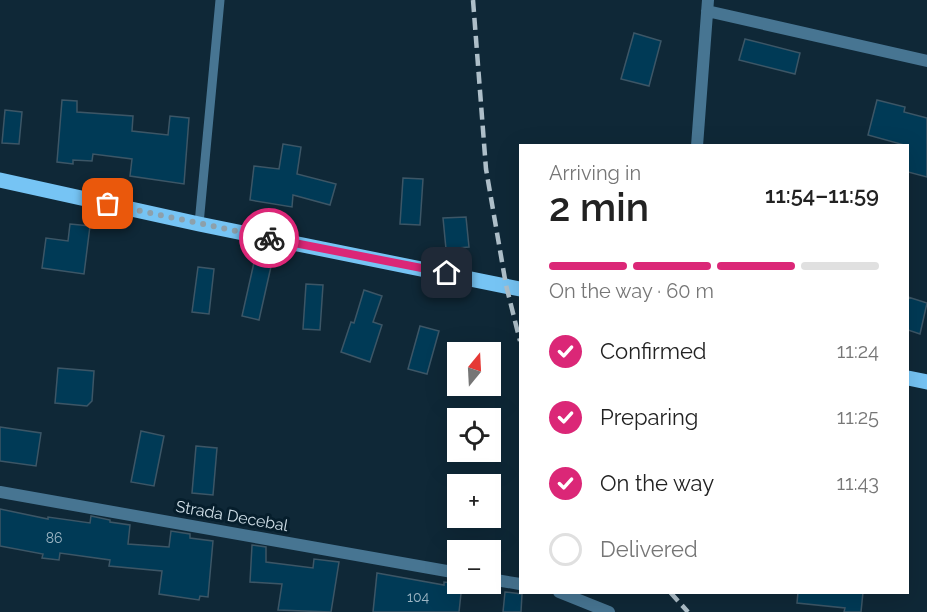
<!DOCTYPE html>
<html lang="en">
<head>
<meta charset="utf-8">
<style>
  :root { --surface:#fff; --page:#f6f6f6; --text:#222; --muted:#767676; --line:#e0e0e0; --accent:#db2777 }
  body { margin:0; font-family:Raleway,sans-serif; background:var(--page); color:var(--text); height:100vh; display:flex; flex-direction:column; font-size:22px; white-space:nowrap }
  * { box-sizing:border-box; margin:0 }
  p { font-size:20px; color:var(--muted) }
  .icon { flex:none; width:33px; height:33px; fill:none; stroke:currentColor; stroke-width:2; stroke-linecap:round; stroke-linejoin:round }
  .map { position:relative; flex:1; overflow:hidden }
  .panel { position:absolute; left:519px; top:144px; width:390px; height:450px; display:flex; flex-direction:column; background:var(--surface); border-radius:0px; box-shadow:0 6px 24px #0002 }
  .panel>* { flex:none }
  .needle { width:39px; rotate:18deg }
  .tools { position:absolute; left:447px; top:342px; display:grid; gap:12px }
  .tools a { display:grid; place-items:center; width:54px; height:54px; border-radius:0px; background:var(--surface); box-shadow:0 6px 24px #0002; font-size:30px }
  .pin { position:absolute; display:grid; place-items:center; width:51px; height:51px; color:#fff; margin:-26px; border-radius:12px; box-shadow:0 3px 9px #0006 }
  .courier { position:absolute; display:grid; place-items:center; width:60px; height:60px; margin:-30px; border:4px solid #db2777; border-radius:50%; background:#fff; color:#222; box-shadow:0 2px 8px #0007 }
  .overview em { font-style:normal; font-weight:600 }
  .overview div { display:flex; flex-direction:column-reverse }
  .overview { display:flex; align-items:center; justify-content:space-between; height:102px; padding:0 30px }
  h1 { font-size:39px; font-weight:600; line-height:45px }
  .bar { display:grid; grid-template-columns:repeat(4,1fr); gap:9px 6px; align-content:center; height:72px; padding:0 30px }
  .bar i { height:8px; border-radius:4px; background:var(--line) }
  .bar .active { background:var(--accent) }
  .bar p { grid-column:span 4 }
  ol { padding:0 30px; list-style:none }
  li { display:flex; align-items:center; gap:18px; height:66px }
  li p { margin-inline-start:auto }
  li .icon { padding:6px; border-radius:50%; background:var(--accent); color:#fff; stroke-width:4 }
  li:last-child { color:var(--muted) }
  li i { width:33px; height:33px; border:3px solid var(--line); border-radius:50% }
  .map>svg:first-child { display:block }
</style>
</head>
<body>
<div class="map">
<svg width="927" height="612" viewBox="0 0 927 612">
  <rect width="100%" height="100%" fill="#0f2837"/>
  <path fill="#003a56" stroke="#3c5666" stroke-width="1.5" d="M634,33L661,41L649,86L621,79Z
    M745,39L800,53L795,74L739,60Z
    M62,100L77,101V112L133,116L132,131L168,135L170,116L189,118L184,184L130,176L132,159L93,154L92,161L73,160V164L57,162Z
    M877,100L905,107L904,112L927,118V177L908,172V146L868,135Z
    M5,110L22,112L19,144L2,143Z
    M283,144L301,147L297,174L336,184L330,205L293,195L292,207L250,200L254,166L279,169Z
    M403,178L423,179L420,225L400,224Z
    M466,217L469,247L446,249L443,218Z
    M70,224L90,226L84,274L42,268L46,238L68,241Z
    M255,258L272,262L259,320L242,316Z
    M198,267L214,269L209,314L192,312Z
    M306,284L323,285L320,330L303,329Z
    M364,290L382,296L373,322L382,325L370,362L341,352L351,322L354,323Z
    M908,297L927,303L920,334L908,330Z
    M420,326L439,331L427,374L408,369Z
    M58,368L94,371L92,401L87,406L55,403Z
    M0,427L41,433L36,466L0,461Z
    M141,431L164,436L154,486L131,482Z
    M196,446L217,448L213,495L192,493Z
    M0,509L48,519V517L90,523L91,516L110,520V522L130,525L128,544L169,547L171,531L190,534V538L213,541L208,597L200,596L199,600L159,594L162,571L109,566L110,560L60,553L59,560L42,558L43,554L0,546Z
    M252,545L266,547V562L313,568L314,559L339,562L331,612L278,610L282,584L250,582Z
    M377,573L444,585V582L462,584L459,612H373Z
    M505,592L522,594L521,612H503Z
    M798,592H863L861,612H844L845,608L797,603Z"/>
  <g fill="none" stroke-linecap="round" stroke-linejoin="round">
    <path stroke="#477592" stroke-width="9" d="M199,224L220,0"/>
    <path stroke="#477592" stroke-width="12" d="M707,11L927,61
      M697,146L708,0
      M0,492L458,573
      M490,579L520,584
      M559,592L609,612"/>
    <path stroke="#76c4f4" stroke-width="15" d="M0,180L199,224L520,289
      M908,378L927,382"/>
    <path stroke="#aebfc9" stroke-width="4.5" stroke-dasharray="12 6" stroke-linecap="butt" d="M473,0L486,169L506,285L520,341
      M670,592L688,612"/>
  </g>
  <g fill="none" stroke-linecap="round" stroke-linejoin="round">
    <path stroke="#8da0ab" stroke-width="6" stroke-dasharray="0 10.8" d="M108,204L269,238"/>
    <path stroke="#db2777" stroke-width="8" d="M269,238L447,273"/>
  </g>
  <g text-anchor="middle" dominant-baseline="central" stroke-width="6" stroke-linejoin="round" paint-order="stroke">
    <g font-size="14" fill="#9db6c4">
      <text x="54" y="538">86</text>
      <text x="418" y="597">104</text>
    </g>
    <g font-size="16" fill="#d1e0e9" stroke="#061e2c">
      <text transform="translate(232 516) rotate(10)">Strada Decebal</text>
    </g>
  </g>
</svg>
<div class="tools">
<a><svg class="needle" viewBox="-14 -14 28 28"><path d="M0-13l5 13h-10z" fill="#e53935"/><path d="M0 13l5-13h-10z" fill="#767676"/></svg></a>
<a><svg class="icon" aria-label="locate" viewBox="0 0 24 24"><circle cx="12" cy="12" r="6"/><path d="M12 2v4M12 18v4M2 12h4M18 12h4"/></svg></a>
<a>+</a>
<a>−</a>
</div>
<div class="pin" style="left:108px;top:204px;background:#ea580c"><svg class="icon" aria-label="bag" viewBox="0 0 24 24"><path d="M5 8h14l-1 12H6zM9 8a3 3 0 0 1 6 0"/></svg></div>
<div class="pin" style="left:447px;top:273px;background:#1f2937"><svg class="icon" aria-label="home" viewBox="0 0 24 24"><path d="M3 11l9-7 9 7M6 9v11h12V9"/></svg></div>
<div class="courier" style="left:269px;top:238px"><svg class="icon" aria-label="bike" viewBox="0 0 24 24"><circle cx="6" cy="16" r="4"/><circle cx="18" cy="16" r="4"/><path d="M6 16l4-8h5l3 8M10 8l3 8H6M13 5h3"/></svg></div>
<section class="panel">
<div class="overview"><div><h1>2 min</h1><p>Arriving in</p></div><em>11:54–11:59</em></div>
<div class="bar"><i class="active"></i><i class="active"></i><i class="active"></i><i></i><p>On the way · 60 m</p></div>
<ol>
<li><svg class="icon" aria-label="check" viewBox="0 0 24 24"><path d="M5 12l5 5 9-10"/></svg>Confirmed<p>11:24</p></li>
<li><svg class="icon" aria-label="check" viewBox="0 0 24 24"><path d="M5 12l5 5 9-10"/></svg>Preparing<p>11:25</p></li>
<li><svg class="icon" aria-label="check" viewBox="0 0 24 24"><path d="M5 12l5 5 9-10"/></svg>On the way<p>11:43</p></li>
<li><i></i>Delivered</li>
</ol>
</section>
</div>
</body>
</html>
